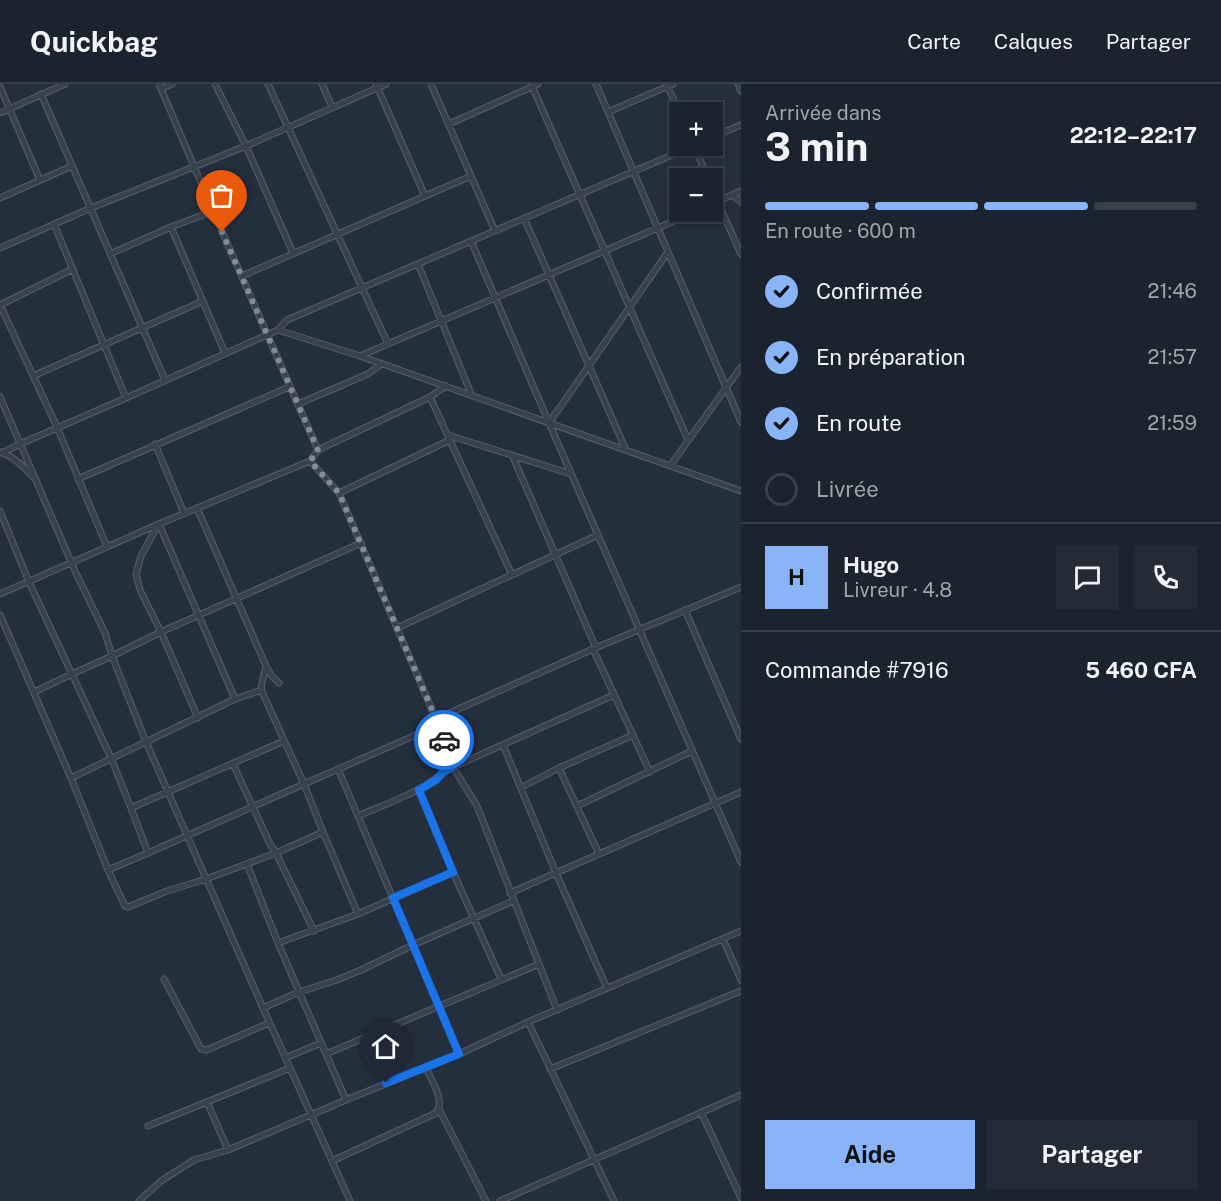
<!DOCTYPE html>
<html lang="fr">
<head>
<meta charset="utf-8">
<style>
  :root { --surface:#1b232e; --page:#242b36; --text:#f1f3f6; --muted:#a0a4aa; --line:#39404a; --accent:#8ab4f8 }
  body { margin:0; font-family:"Public Sans",sans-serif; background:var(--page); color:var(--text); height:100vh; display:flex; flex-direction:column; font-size:22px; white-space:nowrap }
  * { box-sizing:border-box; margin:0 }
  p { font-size:20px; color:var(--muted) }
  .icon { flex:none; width:33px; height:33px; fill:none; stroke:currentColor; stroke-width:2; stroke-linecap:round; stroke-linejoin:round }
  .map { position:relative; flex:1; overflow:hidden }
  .panel { display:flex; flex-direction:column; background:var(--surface); width:480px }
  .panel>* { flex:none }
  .controls { position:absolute; left:669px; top:18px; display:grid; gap:12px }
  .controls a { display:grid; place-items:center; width:54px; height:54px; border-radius:0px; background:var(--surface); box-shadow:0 3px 9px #0003,0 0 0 2px var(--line); font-size:30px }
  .pin { position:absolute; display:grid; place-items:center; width:51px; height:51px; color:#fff; margin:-62px -26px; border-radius:50% 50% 50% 0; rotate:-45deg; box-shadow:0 0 6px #0007 }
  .pin .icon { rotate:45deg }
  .courier { position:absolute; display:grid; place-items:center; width:60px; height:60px; margin:-30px; border:4px solid #1a73e8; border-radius:50%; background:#fff; color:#222; box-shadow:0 2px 8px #0007 }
  .summary em { font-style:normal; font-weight:700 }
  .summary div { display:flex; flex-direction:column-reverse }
  .summary { display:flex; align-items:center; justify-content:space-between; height:102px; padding:0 24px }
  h1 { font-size:39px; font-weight:700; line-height:45px }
  .bar { display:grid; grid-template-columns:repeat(4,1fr); gap:9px 6px; align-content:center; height:72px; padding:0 24px }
  .bar i { height:8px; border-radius:4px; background:var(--line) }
  .bar .active { background:var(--accent) }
  .bar p { grid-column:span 4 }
  .line { display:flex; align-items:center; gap:15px; padding:0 24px; border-top:2px solid var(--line) }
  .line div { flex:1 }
  .round { display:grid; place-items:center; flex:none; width:63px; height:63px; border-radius:0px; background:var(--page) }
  ol { padding:0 24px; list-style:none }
  li { display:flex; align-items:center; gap:18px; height:66px }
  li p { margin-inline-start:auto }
  li .icon { padding:6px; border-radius:50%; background:var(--accent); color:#111; stroke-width:4 }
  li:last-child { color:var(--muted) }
  li i { width:33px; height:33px; border:3px solid var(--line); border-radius:50% }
  .primary-button { display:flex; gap:12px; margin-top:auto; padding:12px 24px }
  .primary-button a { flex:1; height:69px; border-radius:0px; background:var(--accent); color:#111; font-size:24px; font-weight:700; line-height:69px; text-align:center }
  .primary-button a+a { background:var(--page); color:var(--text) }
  header { display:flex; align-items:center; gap:36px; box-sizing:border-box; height:84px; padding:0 30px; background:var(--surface); border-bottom:2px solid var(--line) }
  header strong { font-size:28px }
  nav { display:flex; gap:33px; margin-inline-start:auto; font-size:21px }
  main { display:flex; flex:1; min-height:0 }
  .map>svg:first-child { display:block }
</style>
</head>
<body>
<header>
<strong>Quickbag</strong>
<nav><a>Carte</a><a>Calques</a><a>Partager</a></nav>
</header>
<main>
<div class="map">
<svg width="741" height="1117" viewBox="0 0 741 1117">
  <rect width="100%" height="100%" fill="#242f3e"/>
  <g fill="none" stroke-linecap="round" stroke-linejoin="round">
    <g stroke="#565f6c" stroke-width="7">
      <path id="minor" d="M159,0L213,127L318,366L310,377L339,409L436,635L453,683L477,722L557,926
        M215,0L246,62L293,169
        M268,0L388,260
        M322,0L332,23
        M376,0L425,112
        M431,0L495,147
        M596,0L741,338
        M738,0L741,7
        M667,1L680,30
        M532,2L688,356
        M0,3L40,96
        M161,5L172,0
        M41,10L165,296
        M608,28L673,0
        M0,29L65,0
        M449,40L538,0
        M712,53L741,41
        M694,62L708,94
        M712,105L741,170
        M732,111L741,118
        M0,114L72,82
        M712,120L741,107
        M524,134L626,366
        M54,140L126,314
        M171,143L225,269
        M471,157L549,339L741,778
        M0,164L91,124L246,62L386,0
        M110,170L171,143L213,127
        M418,180L472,312
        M73,185L0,221L57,343L107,463
        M242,192L471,92
        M278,246L287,236L693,62
        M360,272L695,128
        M33,292L203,217
        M0,313L75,487L105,549L112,572L146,658L263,924L350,1117
        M430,313L512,491
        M298,320L368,290L381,280
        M549,339L668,168
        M448,351L571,390
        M155,360L184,429
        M318,366L430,313L446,302
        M2,368C14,374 23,381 32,392
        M2,369L20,360L126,314L278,246L360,272L741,407
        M512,371L596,564
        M670,382L741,283
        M78,395L289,303
        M339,409L450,356
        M197,424L266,582L271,591L279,599
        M0,427L29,498L111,674L131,724L284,657
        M159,440L235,615
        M158,441L141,472L136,490L140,506L161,548L198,634
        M0,510L159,440L310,377
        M685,526L741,655
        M0,531L71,694L108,786L148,769
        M397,544L598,451
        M593,565L650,688
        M266,582L261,603L263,610L304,700L323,748L358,830
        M34,608L72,590L112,572L161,548L361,459
        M503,661L556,789L607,904
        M233,680L270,760L276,769L314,847
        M559,684L599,770
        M338,685L459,970
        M71,694L235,615L262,606
        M522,703L559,684L633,651
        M419,706L453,788L501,895
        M577,722L692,667
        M131,724L148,769L304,700L432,644L436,635L593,565L741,503
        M358,732C379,723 401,715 421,704C433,698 441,689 453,683L614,611
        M247,780L278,859L346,1016
        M108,786L125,822L128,823L167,807L206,795L276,769L323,748
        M510,809L741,708
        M723,855L741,896
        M278,859L358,830L453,788
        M164,895L201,965L207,966L269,939
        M263,924L299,908L337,896L361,886L413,861L513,817
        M528,938L614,1117
        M326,970L539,880
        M285,974L321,959
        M550,985L741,907
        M207,1018L228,1066
        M439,1025L486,1117
        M701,1028L741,1114
        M148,1042L290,984
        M332,1077L436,1029C446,1016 431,997 426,983
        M139,1117L161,1097L194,1076L228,1066L346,1016L459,970L528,938L741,847
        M500,1117L741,1011"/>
    </g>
    <use href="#minor" stroke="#38414e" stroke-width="5"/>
  </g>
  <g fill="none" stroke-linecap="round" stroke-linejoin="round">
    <path stroke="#828b98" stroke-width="6" stroke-dasharray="0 10.8" d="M222,148L318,366L310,377L339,409L436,635L444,656"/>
    <path stroke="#1a73e8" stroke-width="8" d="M386,999L459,970L393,814L453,788L419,706L436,696L443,688L453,683L444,656"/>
  </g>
</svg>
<div class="controls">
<a>+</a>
<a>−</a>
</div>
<div class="pin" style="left:222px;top:148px;background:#ea580c"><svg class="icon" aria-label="bag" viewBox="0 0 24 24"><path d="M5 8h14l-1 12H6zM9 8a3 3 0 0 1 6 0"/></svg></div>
<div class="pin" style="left:386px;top:999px;background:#1f2937"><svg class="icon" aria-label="home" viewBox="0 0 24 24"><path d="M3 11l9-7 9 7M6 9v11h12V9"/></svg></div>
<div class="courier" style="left:444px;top:656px"><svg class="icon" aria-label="car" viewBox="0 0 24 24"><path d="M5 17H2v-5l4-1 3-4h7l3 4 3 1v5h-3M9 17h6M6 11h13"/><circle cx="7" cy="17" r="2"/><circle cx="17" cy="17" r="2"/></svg></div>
</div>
<section class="panel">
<div class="summary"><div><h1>3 min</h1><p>Arrivée dans</p></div><em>22:12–22:17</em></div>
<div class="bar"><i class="active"></i><i class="active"></i><i class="active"></i><i></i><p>En route · 600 m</p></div>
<ol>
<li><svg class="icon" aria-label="check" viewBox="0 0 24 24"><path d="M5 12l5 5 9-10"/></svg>Confirmée<p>21:46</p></li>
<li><svg class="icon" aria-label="check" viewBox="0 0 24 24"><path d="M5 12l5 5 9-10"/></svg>En préparation<p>21:57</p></li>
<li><svg class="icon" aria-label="check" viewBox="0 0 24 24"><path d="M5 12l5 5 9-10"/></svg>En route<p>21:59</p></li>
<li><i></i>Livrée</li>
</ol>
<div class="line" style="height:108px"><b class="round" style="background:var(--accent);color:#111">H</b><div><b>Hugo</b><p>Livreur · 4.8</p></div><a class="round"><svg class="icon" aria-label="chat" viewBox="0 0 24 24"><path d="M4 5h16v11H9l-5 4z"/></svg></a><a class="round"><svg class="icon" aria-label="phone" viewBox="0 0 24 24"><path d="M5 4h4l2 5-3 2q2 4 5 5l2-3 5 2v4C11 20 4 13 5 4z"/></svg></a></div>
<div class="line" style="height:78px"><div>Commande #7916</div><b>5 460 CFA</b></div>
<div class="primary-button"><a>Aide</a><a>Partager</a></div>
</section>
</main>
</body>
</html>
